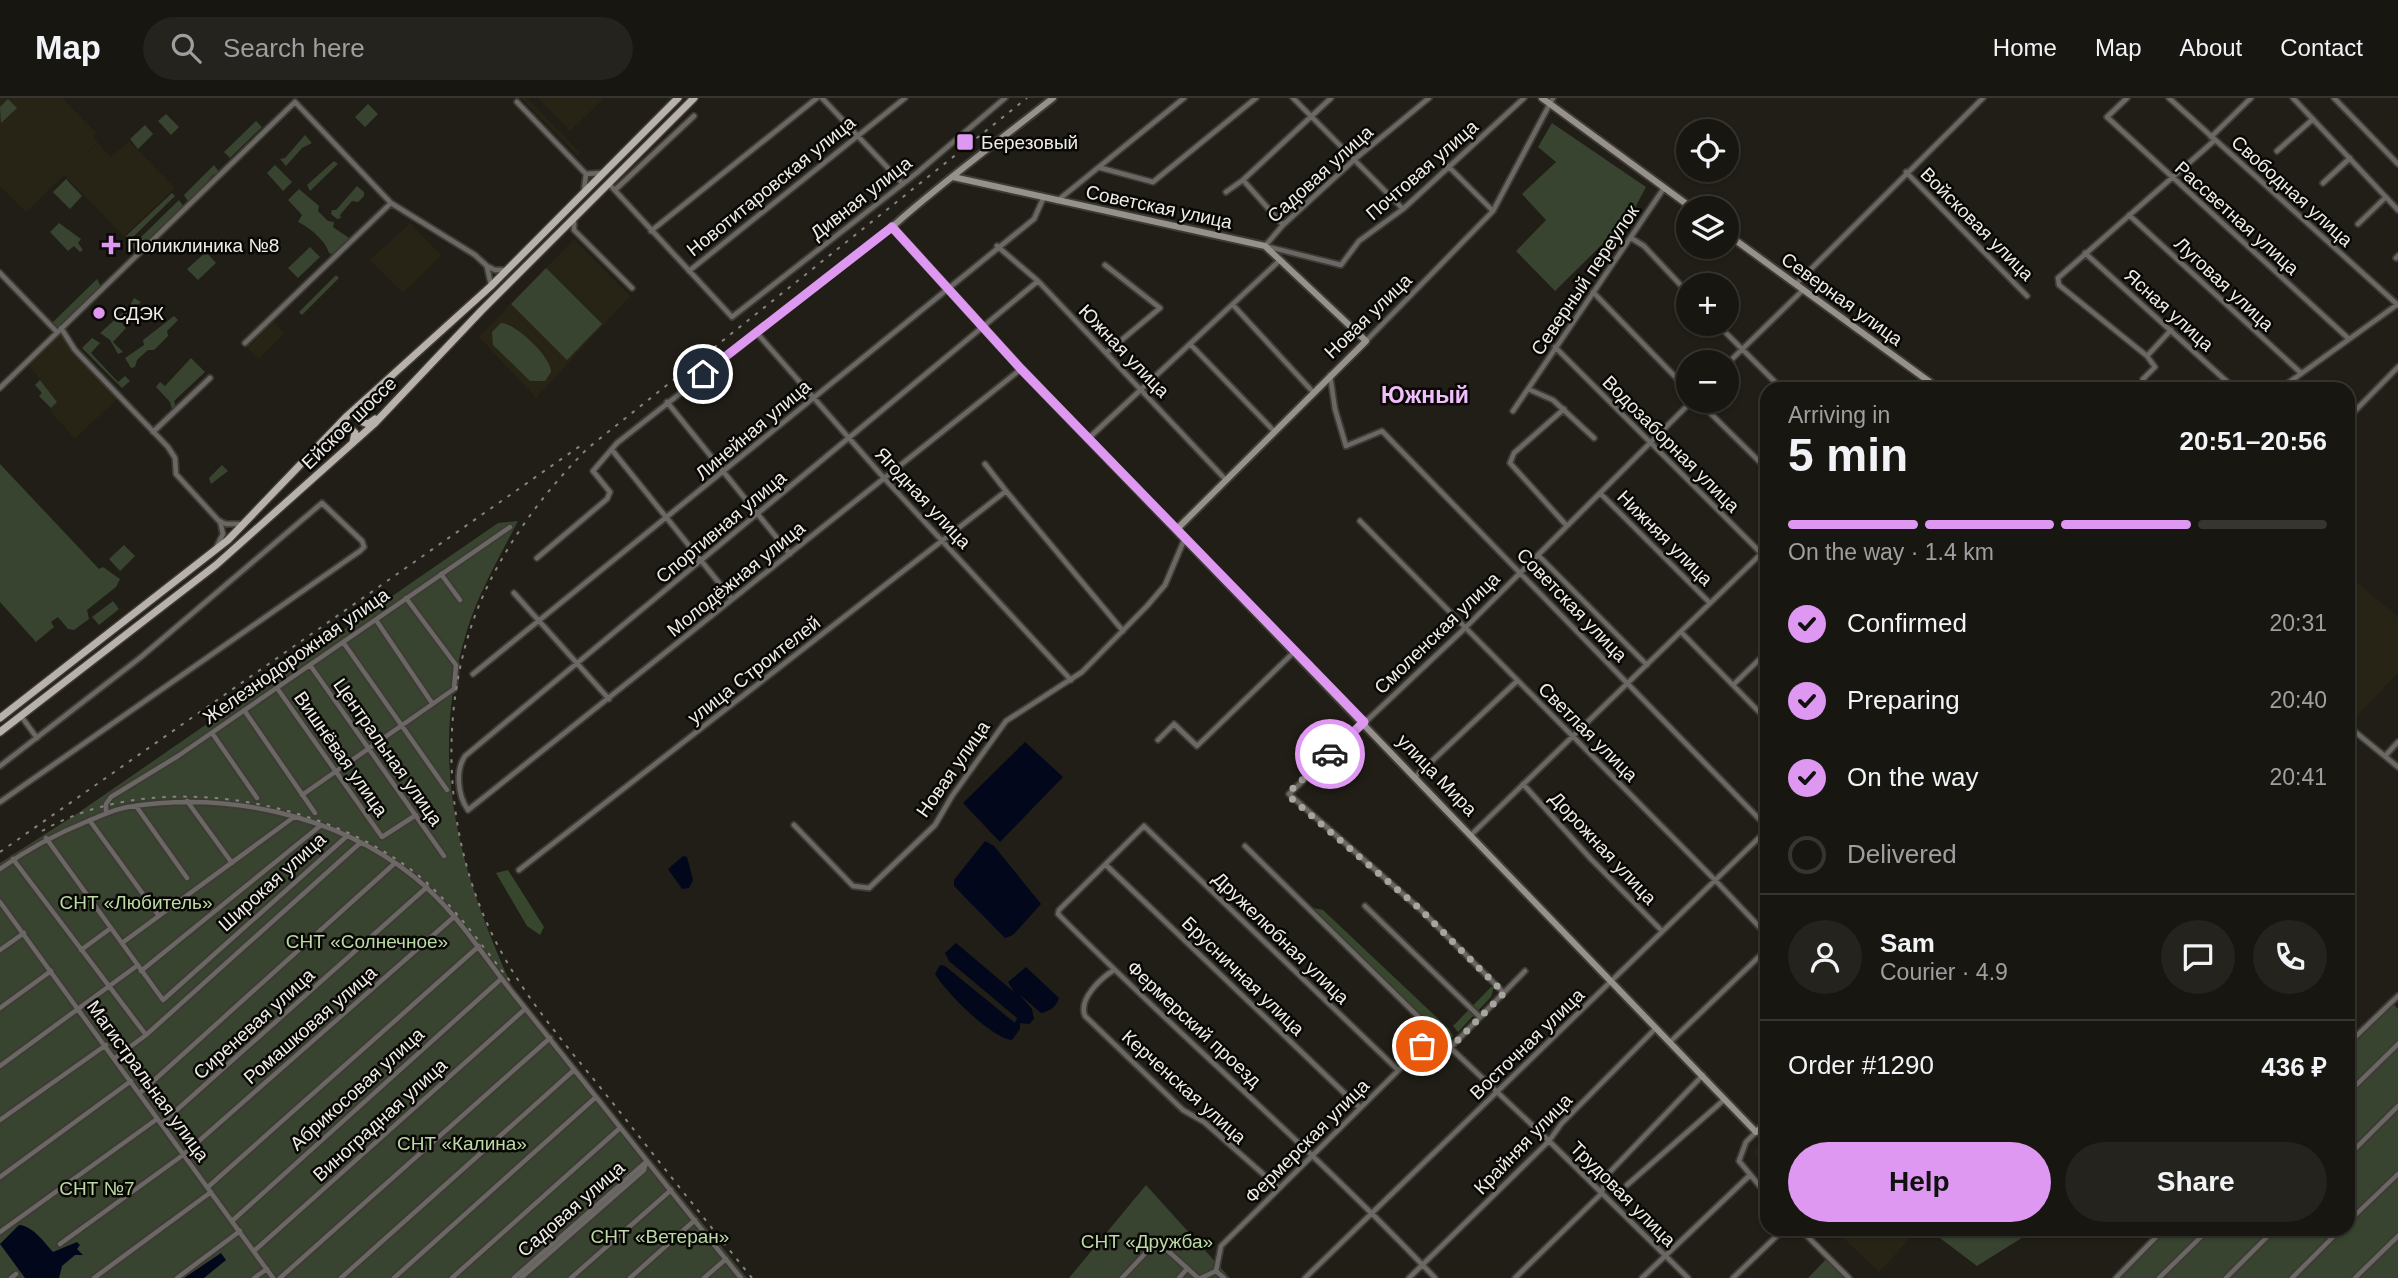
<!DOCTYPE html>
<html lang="en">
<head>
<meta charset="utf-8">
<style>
  :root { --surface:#181610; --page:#25231e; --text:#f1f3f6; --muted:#9f9f9f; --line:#363530; --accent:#de98f2 }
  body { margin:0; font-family:Helvetica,sans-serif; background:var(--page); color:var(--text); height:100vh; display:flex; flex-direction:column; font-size:26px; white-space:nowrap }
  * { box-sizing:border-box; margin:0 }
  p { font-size:23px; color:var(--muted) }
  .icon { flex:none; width:38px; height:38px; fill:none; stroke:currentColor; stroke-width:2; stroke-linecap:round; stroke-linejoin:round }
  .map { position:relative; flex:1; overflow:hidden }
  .drawer { position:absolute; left:1760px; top:284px; width:595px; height:854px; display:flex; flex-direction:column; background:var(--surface); border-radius:21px; box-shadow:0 2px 5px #0004,0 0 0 2px var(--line) }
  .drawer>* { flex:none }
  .tools { position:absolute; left:1676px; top:21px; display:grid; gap:14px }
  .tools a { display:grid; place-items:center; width:63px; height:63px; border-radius:50%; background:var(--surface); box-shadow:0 2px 5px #0004,0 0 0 2px var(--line); font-size:35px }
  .pin { position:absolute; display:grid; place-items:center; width:60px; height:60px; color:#fff; margin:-30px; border:4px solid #fff; border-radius:50%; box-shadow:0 2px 7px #0007 }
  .courier { position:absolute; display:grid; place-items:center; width:70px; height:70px; margin:-35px; border:5px solid #de98f2; border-radius:50%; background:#fff; color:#222; box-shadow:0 2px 9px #0007 }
  .head em { font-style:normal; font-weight:700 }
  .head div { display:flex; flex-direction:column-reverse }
  .head { display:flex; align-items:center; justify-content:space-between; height:119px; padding:0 28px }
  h1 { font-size:46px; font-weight:700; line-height:52px }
  .bar { display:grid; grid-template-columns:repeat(4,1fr); gap:10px 7px; align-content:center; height:84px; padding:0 28px }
  .bar i { height:9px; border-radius:5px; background:var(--line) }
  .bar .selected { background:var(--accent) }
  .bar p { grid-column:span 4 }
  .line { display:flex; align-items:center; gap:18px; padding:0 28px; border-top:2px solid var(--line) }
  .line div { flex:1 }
  .round { display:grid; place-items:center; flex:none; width:74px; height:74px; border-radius:37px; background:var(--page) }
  ol { padding:0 28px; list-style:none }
  li { display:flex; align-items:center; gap:21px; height:77px }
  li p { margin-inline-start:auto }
  li .icon { padding:7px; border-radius:50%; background:var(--accent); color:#111; stroke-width:4 }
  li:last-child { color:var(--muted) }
  li i { width:38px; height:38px; border:4px solid var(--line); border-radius:50% }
  .action { display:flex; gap:14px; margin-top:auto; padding:14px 28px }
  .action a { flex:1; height:80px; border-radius:42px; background:var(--accent); color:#111; font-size:28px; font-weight:700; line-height:80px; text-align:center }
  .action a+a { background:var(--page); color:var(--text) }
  header { display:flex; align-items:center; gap:42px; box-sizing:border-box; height:98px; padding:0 35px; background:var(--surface); border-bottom:2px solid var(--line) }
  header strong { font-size:33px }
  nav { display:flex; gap:38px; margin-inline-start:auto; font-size:24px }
  .search { width:490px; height:63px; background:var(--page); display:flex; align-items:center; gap:18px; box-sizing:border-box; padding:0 24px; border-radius:38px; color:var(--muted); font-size:26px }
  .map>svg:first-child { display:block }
</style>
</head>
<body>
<header>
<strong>Map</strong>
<div class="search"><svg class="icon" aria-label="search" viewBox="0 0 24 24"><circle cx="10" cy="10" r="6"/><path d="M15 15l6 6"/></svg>Search here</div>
<nav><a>Home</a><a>Map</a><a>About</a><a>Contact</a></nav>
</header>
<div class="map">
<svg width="2398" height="1180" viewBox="0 0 2398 1180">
  <rect width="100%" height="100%" fill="#201e16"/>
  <path fill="#272416" d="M0,0H62L96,35L93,38L98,44L84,58L98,45L111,59L129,43L175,90L124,138L64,77L26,114L0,88Z
    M521,0H527L580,55L577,57Z
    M538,0H604L570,33Z
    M410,125L441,157L403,195L370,162Z
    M574,141L630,198L536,300L479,239Z
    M273,224L284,235L259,261L247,249Z
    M61,236L118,300L75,341L49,312L57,304L29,267Z
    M2348,477L2398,519V575L2354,621L2348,615Z
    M1767,1038V1068L1753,1054Z
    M1914,1130L1917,1133L1879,1174L1834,1131Z"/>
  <path fill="#384430" d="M8,1L17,10L1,25L0,9Z
    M368,6L378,16L365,29L355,19Z
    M166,16L179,29L171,37L158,23Z
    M256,23L262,29L230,60L224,54Z
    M1552,25L1646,89L1630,119L1555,193L1516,153L1546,122L1522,96L1556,64L1538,49Z
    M145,27L153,36L138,51L130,41Z
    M305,37L312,45L302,50L286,68L280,61L285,60Z
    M334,63L338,66L310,93L307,87Z
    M214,67L220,75L213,77L189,105L184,97Z
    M275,67L292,84L283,93L267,75Z
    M66,81L82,98L70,111L53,94Z
    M357,88L364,94V98L358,104L352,103L340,117L341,120L337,121L331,116L332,112H336Z
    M299,91L319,108L318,113L328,123L334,124L333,129L349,140L334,157L329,155C326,143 309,129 298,124L302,117L288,102Z
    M172,95L175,98L129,143L126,138Z
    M179,102L184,109L137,154L129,146L137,143Z
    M59,125L81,141L78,145L83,152L80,154L74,148L68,153L50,134Z
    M310,149L320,159L298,180L288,170Z
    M206,154L216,165L198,182L187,171Z
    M546,170L602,226L567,262L511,206Z
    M336,177L339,180L302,217L299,214Z
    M97,181L101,189L61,228L55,230L52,225Z
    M134,200L141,204L121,224L126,230L113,244L123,254L118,256L110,242L100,235L129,209Z
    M174,218L178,222L167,233L168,238L154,252H148L137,262L135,269L131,270L125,260L144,247L143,242Z
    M501,225C516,225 552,260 551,274L545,283H530L493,247L492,234Z
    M92,240L100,245L91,255L118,284L125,278L130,283L122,290L82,250Z
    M191,260L205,274L174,303L176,309L172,311L170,304L156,289L160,284L165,288Z
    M40,282L57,304L51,310L39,298L42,295L35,287Z
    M0,366L99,471L103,469L120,481L116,489L87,512L89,521L74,532L68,531L58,519L51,524L54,529L36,544L0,504Z
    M222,367L228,373L211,386L209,380Z
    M518,423C500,458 480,492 468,529C426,661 459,772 514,893L747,1180H0V765L78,715L498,425Z
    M124,447L135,458L120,473L109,461Z
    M113,503L119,511L99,527L92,519Z
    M2389,901L2398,911V1180H2115L2164,1131L2348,1130L2349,942Z
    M1146,1087L1230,1180H1069Z
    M1928,1131H2036L1977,1168Z
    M1830,1157L1854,1180H1808Z"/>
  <path fill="#37472d" d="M508,772L544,829L540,837L527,828L496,775Z
    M1313,810L1323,812L1449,931L1453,938L1450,942L1425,922Z
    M1491,889H1494L1491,899L1458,934L1453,928Z"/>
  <path fill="#02071b" d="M1025,644L1063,679L1000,744L963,705Z
    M985,743L994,748L1041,806L1013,837L1005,840L954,788V782Z
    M683,758L687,759L693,782L689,790L682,791L668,771Z
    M956,845L1014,894L1008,884L1026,869L1059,900C1056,909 1050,913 1041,915L1019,896L1032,911L1034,921L1029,926L1020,925V931L1012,942C991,940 946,894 935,876L940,867L945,868L1015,925L1017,920L949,863L945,855Z
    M19,1127C33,1128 44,1144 53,1154L77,1144L80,1147L77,1151L83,1157H75L62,1168L59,1180H25L0,1146Z
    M221,1155L226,1162L204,1180H184Z"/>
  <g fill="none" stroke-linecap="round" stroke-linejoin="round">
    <g stroke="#3d3b33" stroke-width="8">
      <path id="street" d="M822,0L902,85
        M1293,0L1403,111
        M1429,0L1355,61L1283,127L1265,148L1341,167L1359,143L1403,111L1524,0
        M2127,0L2107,19L2349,241
        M2169,0L2398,207
        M2293,0L2398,112
        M2334,0L2398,66
        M517,4L586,76L601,75
        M2211,39L2251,0
        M2277,53L2313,21
        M1448,68L1493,113
        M1101,70L1153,84L1256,0
        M1906,74L2027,198
        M2323,85L2350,60
        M609,86L732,219L918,74L1005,0
        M584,92L586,76
        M615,92L694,18
        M1226,94L1243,82
        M1057,103L1184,0
        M2129,117L2301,275
        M574,124V132L632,190
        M2358,126L2386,99
        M1283,127L1243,82L1331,0
        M651,133L817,0
        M1631,140L1644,148L1689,196
        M997,148L1038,183L1226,382
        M2085,155L2234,290
        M2396,160L2398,158
        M1105,167L1160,210L1106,255
        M487,169L491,187
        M689,173L905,0
        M0,175L57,234
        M1796,186L1983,0
        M1593,194L1689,293
        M1233,207L1313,294
        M1717,226L1781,290
        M61,230L75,252L168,349L175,360L176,376L219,423L226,426H243
        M756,234L884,380L1071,582
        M1366,243L1493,113L1553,0
        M245,245L391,105
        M1191,247L1273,332
        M1555,249L1768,462
        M2147,258L2059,187L2058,180L2215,42
        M1727,266L1803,192
        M1021,271L468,712C458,698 455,673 465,658L1038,183
        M1330,277L1335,311L1346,348L1382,333L1768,730
        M0,290L295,4L391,105L475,157L487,168L495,172H506
        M2149,290L2143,281L2155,269L2147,258L2171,232
        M2281,290L2398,206
        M1528,291L1553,302L1594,340
        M1698,303L1768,372
        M667,304L790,456
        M1564,311L1514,355L1510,365L1567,428
        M1513,313L1664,90
        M2348,320L2398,269
        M153,334L210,280
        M1090,339L1280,162
        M612,352L732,501
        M985,366L1006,393
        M1600,395L1710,505
        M1360,423L1715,782L1768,838
        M217,448L223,436L220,423
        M1538,457L1647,567
        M537,460L607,401L610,394L593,373L617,345L892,129
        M441,476L460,502
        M514,495L609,601
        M376,522L432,605
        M1681,534L1768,623
        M343,544L447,692
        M310,567L444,758
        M473,576L1034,121L1043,101
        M1733,587L1768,553
        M277,590L382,739L416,717
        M244,612L315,715
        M21,618L37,640
        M2348,628L2398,669
        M212,635L257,700
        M1158,642L1174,626L1197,648L1294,554
        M2386,657L2398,644
        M0,668L141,559L322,405L362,443L364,449L360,453L0,704
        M1416,678L1516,584
        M1523,686L1591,761L1662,833
        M302,697L454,591L456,567L406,500
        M187,703L232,765
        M136,708L187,780
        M106,715V706L111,699L178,658L510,429
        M90,723L159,818
        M794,727L853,788L869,790L935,727L952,698L1006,623L1082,574L1147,508L1165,487L1185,440
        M1472,736L1768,449
        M46,740L163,902L347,738
        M1245,748L1439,939
        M13,761L146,937
        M1106,767L1360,1010
        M0,771C29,750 56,736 88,723C101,718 114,711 128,709C225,693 335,716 413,778C456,812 482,857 516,899C591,992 665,1087 741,1180
        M519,772L1006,393L1123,533
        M0,804L273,1180
        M1365,808L1480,919
        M122,845L294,719
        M0,852L24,835
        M81,852L111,830
        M1114,872C1101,880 1078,901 1085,918L1183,1012L1204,1024L1279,1090
        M141,873L320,728
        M1504,895L1420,811L1289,696L1464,531L1692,303
        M0,910L51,873
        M1670,944L1768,850
        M2348,946L2398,898
        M1450,950L1525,873
        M115,960L146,937L360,745
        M0,968L138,867
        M1398,972L1144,728L1059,812L1058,816C1181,940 1315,1053 1435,1180
        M140,995L395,765
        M2348,995L2398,946
        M0,1022L106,947
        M161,1026L427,789
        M1756,1034L1746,1044L1739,1063L1768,1098
        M2348,1058L2398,1008
        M0,1079L131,983
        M1627,1087L1725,1001
        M208,1089L479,848
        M232,1123L501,881
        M2348,1124L2398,1076
        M1799,1130L1849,1180
        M0,1134L157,1021
        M60,1146L183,1057L455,818
        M254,1153L525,911
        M1216,1173L1221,1148L1422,949L1439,939L1549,1043L1688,1180
        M11,1180L16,1176
        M94,1180L211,1094
        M177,1180L240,1133
        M254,1180L267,1171
        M280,1180L550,940
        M341,1180L574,972
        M394,1180L596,999
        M452,1180L620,1030
        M514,1180L646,1064
        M521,1180L644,1072L646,1064
        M571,1180L671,1092
        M630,1180L695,1122
        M704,1180L726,1161
        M1122,1180L1157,1143L1198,1180
        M1179,1180L1186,1172
        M1201,1180L1216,1173L1224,1180
        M1305,1180L1768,731
        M1409,1180L1549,1043L1561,1026L1656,930
        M1515,1180L1601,1096L1608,1076L1703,977
        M1642,1180L1749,1078
        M1733,1180L1785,1130
        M2116,1180L2165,1130
        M2159,1180L2210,1130
        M2226,1180L2276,1130
        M2292,1180L2342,1130
        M2355,1180L2398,1138"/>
    </g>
    <g stroke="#3d3b33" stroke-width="10">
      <path id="secondary" d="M1053,0C999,43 943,83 892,129L1021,271L1756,1034L1768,1024
        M1542,0L1692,110
        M953,79L1265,148L1366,243L1178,430
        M1727,136L1938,290"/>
    </g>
    <g stroke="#3d3b33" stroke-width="10">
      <path id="primary" d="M365,307L358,315L360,323L368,326L375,321
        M336,335L350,330L355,335L353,344
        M0,620L228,442L347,318L491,188L678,0
        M0,634L216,467L374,326L481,213L694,0"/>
    </g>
    <use href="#street" stroke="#6a6764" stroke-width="4.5"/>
    <use href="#secondary" stroke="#97918c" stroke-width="6"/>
    <use href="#primary" stroke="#b9b1ab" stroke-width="7"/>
    <path stroke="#86847e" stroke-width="2" stroke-dasharray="3.5 7" stroke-linecap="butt" d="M42,733C149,671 310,699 406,768C448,798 478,843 510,883
      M0,754L580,348
      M752,1180C702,1118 653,1056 604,994C565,946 524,899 496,844C440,735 435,591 491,481C516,432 549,389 588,350L1027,0"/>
  </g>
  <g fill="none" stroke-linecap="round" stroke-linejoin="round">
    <path stroke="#a6a59e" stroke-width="7" stroke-dasharray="0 12.6" d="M1330,656L1291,692V700L1420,811L1504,895L1450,950L1439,939L1422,948"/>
    <path stroke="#de98f2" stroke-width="9" d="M703,276L892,129L1021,271L1364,624L1330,656"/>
  </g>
  <g fill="#de98f2" stroke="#090805" stroke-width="2.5">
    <rect x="956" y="35" width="18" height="18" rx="3.5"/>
    <path d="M107.5 136.5h7v7h7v7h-7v7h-7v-7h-7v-7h7z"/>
    <circle cx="99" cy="215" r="7"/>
  </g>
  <g text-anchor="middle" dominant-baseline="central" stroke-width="5" stroke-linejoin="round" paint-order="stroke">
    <g font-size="19" fill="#eeede8" stroke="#090805" text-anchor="start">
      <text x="981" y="44">Березовый</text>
      <text x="127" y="147">Поликлиника №8</text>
      <text x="113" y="215">СДЭК</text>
    </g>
    <g font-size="19" fill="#eeede8" stroke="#090805">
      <text transform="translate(1422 72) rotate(-41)">Почтовая улица</text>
      <text transform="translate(1320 76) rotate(-42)">Садовая улица</text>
      <text transform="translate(771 88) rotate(-39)">Новотитаровская улица</text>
      <text transform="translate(2292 93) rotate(42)">Свободная улица</text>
      <text transform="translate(861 100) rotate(-38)">Дивная улица</text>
      <text transform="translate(1159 109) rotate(12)">Советская улица</text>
      <text transform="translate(2237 120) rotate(42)">Рассветная улица</text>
      <text transform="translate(1977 126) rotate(45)">Войсковая улица</text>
      <text transform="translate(1585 182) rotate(-56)">Северный переулок</text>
      <text transform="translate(2224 186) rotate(43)">Луговая улица</text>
      <text transform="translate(1842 201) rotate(36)">Северная улица</text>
      <text transform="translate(2169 212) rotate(42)">Ясная улица</text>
      <text transform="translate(1368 218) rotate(-44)">Новая улица</text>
      <text transform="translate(1124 253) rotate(46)">Южная улица</text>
      <text transform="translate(349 325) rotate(-44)">Ейское шоссе</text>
      <text transform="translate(753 332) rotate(-40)">Линейная улица</text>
      <text transform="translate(1671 346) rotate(45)">Водозаборная улица</text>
      <text transform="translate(923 400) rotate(47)">Ягодная улица</text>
      <text transform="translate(721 429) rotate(-40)">Спортивная улица</text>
      <text transform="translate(1665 440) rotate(45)">Нижняя улица</text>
      <text transform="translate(736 481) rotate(-39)">Молодёжная улица</text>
      <text transform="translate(1572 507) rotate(46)">Советская улица</text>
      <text transform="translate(1437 535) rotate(-44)">Смоленская улица</text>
      <text transform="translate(296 558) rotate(-35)">Железнодорожная улица</text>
      <text transform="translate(754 572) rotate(-38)">улица Строителей</text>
      <text transform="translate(1588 634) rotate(45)">Светлая улица</text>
      <text transform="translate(388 654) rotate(55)">Центральная улица</text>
      <text transform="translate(341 656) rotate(55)">Вишнёвая улица</text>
      <text transform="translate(953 671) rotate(-55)">Новая улица</text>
      <text transform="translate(1437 677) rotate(46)">улица Мира</text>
      <text transform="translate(1603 750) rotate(47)">Дорожная улица</text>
      <text transform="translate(272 784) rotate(-42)">Широкая улица</text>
      <text transform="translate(1281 840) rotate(44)">Дружелюбная улица</text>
      <text transform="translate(1243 878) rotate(44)">Брусничная улица</text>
      <text transform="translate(254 926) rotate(-42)">Сиреневая улица</text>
      <text transform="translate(1194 926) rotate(43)">Фермерский проезд</text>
      <text transform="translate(310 927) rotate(-41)">Ромашковая улица</text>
      <text transform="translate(1527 946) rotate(-44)">Восточная улица</text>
      <text transform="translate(148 983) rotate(54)">Магистральная улица</text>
      <text transform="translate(1184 989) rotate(42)">Керченская улица</text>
      <text transform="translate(357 991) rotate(-42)">Абрикосовая улица</text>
      <text transform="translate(380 1022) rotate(-42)">Виноградная улица</text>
      <text transform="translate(1307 1043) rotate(-45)">Фермерская улица</text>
      <text transform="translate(1523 1046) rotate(-46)">Крайняя улица</text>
      <text transform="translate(1623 1096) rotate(45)">Трудовая улица</text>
      <text transform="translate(571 1111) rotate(-41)">Садовая улица</text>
    </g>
    <g font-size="19" fill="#bbdaa7" stroke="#090805">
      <text x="136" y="804">СНТ «Любитель»</text>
      <text x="367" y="843">СНТ «Солнечное»</text>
      <text x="462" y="1045">СНТ «Калина»</text>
      <text x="97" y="1090">СНТ №7</text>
      <text x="660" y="1138">СНТ «Ветеран»</text>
      <text x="1147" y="1143">СНТ «Дружба»</text>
    </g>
    <g font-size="23" font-weight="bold" fill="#f0befd" stroke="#090805">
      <text x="1425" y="297">Южный</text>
    </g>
  </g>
</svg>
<div class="tools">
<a><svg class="icon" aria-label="locate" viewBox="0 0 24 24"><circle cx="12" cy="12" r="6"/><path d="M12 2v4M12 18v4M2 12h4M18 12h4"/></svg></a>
<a><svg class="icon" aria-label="layers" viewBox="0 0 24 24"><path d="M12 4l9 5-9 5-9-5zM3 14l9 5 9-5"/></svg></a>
<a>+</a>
<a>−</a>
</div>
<div class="pin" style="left:1422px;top:948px;background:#ea580c"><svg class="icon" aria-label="bag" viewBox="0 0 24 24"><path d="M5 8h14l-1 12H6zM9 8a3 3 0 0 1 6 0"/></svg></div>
<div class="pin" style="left:703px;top:276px;background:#1f2937"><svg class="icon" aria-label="home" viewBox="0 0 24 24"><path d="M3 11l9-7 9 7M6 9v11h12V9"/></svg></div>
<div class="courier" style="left:1330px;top:656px"><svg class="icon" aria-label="car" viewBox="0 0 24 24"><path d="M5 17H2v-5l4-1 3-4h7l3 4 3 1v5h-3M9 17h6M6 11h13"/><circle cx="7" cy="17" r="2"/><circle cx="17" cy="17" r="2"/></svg></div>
<section class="drawer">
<div class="head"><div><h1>5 min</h1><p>Arriving in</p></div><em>20:51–20:56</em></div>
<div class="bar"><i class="selected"></i><i class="selected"></i><i class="selected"></i><i></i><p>On the way · 1.4 km</p></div>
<ol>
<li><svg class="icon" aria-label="check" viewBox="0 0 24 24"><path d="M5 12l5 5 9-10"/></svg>Confirmed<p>20:31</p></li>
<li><svg class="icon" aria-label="check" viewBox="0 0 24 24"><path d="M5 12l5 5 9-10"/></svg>Preparing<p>20:40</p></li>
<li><svg class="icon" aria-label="check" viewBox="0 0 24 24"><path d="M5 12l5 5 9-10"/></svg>On the way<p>20:41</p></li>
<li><i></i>Delivered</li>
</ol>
<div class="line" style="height:126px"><a class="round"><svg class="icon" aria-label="person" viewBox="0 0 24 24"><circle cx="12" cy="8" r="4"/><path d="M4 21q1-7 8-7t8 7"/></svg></a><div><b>Sam</b><p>Courier · 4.9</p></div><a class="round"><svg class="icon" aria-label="chat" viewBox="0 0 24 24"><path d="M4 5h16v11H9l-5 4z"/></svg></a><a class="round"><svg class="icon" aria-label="phone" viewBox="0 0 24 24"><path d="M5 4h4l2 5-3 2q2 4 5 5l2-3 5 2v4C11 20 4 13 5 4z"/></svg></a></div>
<div class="line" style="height:91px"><div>Order #1290</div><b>436 ₽</b></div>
<div class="action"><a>Help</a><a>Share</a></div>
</section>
</div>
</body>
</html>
